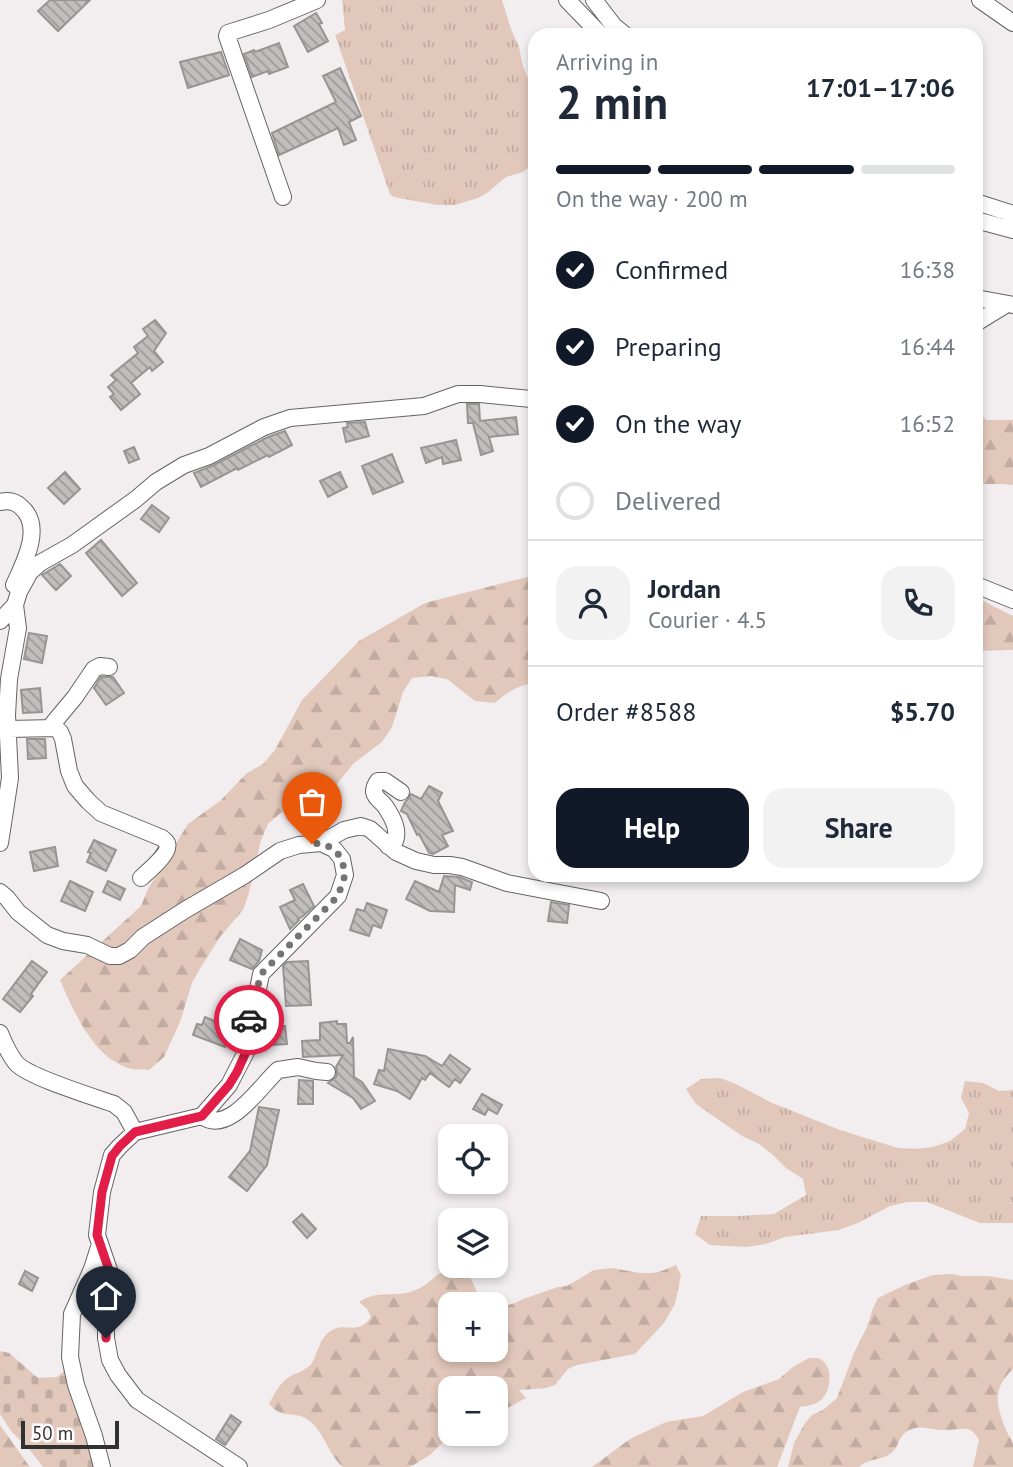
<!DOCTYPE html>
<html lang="en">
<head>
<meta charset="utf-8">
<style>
  :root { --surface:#fff; --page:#f2f2f3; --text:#1f2937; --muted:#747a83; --line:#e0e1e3; --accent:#111827 }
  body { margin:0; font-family:"PT Sans",sans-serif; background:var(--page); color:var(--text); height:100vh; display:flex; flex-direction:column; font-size:26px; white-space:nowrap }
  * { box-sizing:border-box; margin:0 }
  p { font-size:23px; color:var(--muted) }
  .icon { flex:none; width:38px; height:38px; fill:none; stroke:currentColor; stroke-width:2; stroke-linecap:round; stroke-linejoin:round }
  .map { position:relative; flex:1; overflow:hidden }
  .side { position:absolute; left:528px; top:28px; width:455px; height:854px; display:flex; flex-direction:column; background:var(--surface); border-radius:21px; box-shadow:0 4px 10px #0003 }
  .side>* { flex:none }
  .controls { position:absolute; left:438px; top:1124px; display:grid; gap:14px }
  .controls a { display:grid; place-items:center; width:70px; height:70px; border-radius:14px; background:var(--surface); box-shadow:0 4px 10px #0003; font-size:35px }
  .scale { position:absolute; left:21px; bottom:18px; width:98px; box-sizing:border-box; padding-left:7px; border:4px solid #323131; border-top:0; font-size:19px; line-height:24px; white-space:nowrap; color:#323131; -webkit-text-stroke:5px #fffcfd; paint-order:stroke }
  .pin { position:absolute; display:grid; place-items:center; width:60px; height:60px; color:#fff; margin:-72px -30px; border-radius:50% 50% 50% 0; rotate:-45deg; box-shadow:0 0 7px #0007 }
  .pin .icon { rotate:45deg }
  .courier { position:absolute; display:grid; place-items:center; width:70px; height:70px; margin:-35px; border:5px solid #e11d48; border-radius:50%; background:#fff; color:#222; box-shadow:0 2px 9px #0007 }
  .head em { font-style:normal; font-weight:700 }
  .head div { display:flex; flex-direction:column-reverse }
  .head { display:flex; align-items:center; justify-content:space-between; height:119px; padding:0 28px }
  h1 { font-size:46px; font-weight:700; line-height:52px }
  .bar { display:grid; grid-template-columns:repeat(4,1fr); gap:10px 7px; align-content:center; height:84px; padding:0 28px }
  .bar i { height:9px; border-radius:5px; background:var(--line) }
  .bar .current { background:var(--accent) }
  .bar p { grid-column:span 4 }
  .line { display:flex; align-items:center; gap:18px; padding:0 28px; border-top:2px solid var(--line) }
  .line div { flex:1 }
  .round { display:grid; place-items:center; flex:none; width:74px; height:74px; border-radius:21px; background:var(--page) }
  ol { padding:0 28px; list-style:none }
  li { display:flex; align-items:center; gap:21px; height:77px }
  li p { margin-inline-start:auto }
  li .icon { padding:7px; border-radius:50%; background:var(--accent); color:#fff; stroke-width:4 }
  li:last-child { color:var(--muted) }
  li i { width:38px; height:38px; border:4px solid var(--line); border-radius:50% }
  .action { display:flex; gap:14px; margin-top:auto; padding:14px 28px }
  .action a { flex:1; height:80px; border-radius:21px; background:var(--accent); color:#fff; font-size:28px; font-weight:700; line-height:80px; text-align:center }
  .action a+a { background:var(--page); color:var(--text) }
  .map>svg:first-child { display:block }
</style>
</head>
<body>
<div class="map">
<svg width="1013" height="1467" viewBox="0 0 1013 1467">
  <defs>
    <pattern id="grass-tufts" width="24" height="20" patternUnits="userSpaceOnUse" patternTransform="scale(1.75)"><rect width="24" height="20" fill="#e2c8bb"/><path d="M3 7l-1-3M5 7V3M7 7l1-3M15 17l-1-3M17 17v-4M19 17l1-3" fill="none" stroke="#c2aca1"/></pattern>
    <pattern id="forest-firs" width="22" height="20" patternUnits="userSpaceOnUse" patternTransform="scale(1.75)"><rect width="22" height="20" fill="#e2c8bb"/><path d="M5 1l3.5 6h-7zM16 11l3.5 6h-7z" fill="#c2aca1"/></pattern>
    <pattern id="cemetery-stones" width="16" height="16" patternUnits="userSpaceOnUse" patternTransform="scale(1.75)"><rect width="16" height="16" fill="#e2c8bb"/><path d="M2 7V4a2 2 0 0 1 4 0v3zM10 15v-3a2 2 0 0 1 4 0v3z" fill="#c2aca1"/></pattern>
    <pattern id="building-back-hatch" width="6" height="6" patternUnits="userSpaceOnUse" patternTransform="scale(1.75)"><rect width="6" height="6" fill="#c1bebd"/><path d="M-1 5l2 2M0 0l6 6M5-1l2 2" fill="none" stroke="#9d9b9a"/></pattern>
  </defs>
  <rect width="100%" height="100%" fill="#f2eef0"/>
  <path fill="url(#grass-tufts)" d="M342,0H502L511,29L519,47L523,67L529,80L530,102L535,115V163L523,172L506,177L487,193L478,198L455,205H437L394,197L390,194L335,35L345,30Z
    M720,1078L736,1084L770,1102L840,1130L898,1148L915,1149L933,1147L950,1141L965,1129L969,1113L961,1098L965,1081L983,1083L999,1091L1013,1090V1223H980L927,1202H907L890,1206L858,1223L839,1230L785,1237L766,1244L747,1247L710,1245L695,1234L701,1216H738L774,1214L806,1195L803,1179L786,1168L773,1155L759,1144L742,1136L696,1104L686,1089L701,1079Z"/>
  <path fill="url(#forest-firs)" d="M977,410L986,420H1013V485L1001,484H977Z
    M535,575V683C519,685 507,692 495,703L475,701L447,679L431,676L412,678L403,692L392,727L382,742L354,763L332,790L316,800L282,812L268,824L261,840L249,893L243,910L220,937L201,967L192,983L180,1022L164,1057L149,1070C144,1069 138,1070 132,1069C94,1060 74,1012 60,980L141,906L148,889L188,824L220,801L247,773L263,764L275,750L302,700L359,641L425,603Z
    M977,598L1013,616V650L977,651Z
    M676,1265L681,1275L675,1304L664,1323L635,1354L577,1365L568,1369L555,1385L546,1388L519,1390L526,1398L495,1415V1388H450V1433H459L444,1441L430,1455L410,1467H343C327,1454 324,1428 305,1418C291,1411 284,1420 269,1404C274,1394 280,1383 289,1377C296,1373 307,1370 312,1363C318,1352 320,1337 332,1330C346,1322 358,1336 371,1317L367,1309L359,1302C379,1289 394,1298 413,1291C423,1288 428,1282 436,1276C444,1270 454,1270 463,1270L470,1276L482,1304H450V1349H495V1309L515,1303L523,1299L558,1287L567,1286L594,1270L612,1268L640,1273H650L659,1272Z
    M952,1274L961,1276H988L1013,1280V1369C992,1389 996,1404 1006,1430C1008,1435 1012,1439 1013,1445C1013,1452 1013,1460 1013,1467H973L979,1440C976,1435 974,1431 967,1429C960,1428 952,1430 945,1430C931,1430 918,1423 906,1432C898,1438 898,1449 890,1454C880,1461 868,1458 859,1467H788L794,1443L805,1423L812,1415L823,1410L837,1398L854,1353L867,1327L873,1308L878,1298L905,1285L933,1275Z
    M809,1358C813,1358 816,1357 820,1359C834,1366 831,1391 821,1400C815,1405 807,1406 800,1407L777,1467H592L630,1439L666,1422L703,1416L743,1392L779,1379L793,1367Z
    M0,1425L27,1463L30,1467H0Z"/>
  <path fill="url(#cemetery-stones)" d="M0,1351L9,1353L38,1378L57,1377L66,1369L96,1467H43L29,1449L11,1431L0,1414Z"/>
  <path fill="url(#building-back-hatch)" stroke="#979494" stroke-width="2" d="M50,0H90L58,31L38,11Z
    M316,13L322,23L319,24L328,41L308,52L294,26Z
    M279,43L288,67L269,74L268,71L252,77L244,54L254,50L255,52Z
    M221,52L229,75L188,88L180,62Z
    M340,68L361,116L349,122L356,140L344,145L338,128L279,155L272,133L336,102L323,76Z
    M155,320L166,333L154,351L163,362L152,371L150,367L131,383L140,394L121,410L110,397L114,394L108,387L116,380L111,375L138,353L134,347L148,336L143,329Z
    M467,404H479L480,421L516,417L518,434L489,437L493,451L481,455L473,423H468Z
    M365,422L369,436L346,442L343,428L348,427L347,423Z
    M285,431L292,445L269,457L268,455L238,470L237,468L201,487L194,473L214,465L268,437Z
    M456,440L461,460L443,464L442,457L426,463L421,448Z
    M134,447L139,459L129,463L124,451Z
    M392,454L403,482L373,494L362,466Z
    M65,472L80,489L64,504L48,488Z
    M340,472L347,487L328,497L320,481Z
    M152,505L169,518L159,532L141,519Z
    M101,540L137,583L122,596L86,553Z
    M60,564L71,576L56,590L42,575Z
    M29,633L47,636L42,663L24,659Z
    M101,677H113L124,693L106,705L94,688Z
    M40,688L42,712L23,713L21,690Z
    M27,739H45L46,758L28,759Z
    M429,786L442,793L438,801L453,831L442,835L448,846L433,854L429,853L419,834L417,835L407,814L401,811L405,802L409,798L411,794L421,799Z
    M94,840L116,850L106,871L87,862L91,853L88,852Z
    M55,847L58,866L34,871L30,852Z
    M444,876L459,877L472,882L470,890L455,885L454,912L430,911L406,899L415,881L439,892Z
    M70,881L93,892L85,911L61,901Z
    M108,881L125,889L120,900L103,892Z
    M303,884L314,906L303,916L298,919L299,920L290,929L280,907L295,900L290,890Z
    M551,902L569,905L567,923L548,921Z
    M367,903L387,910L381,928L373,925L369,936L350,930L357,909L364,911Z
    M240,939L262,950L259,961L252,969L230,960Z
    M32,961L47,972L31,994L33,996L20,1012L3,999Z
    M308,961L311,1005L286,1006L283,966L287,962Z
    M205,1017L217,1022L216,1026L231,1031L225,1047L193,1035L197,1024L202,1025Z
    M337,1021V1024H346L347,1043H350L353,1037L354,1077L362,1082L375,1101L361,1109L353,1098L328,1083L336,1077L337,1072L336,1067L343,1055L303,1057L302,1041L320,1040V1023Z
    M285,1026L287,1044L270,1045L268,1027Z
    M388,1049L425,1056L442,1066L450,1055L470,1069L460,1083L455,1079L449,1087L430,1073L425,1080L422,1078L410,1099L397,1091L374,1084L379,1070L384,1071Z
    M299,1080L313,1081V1104H298Z
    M482,1094L502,1105L497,1114L488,1109L485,1115L473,1109Z
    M259,1107L279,1110L267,1165L247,1191L229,1177L250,1151Z
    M302,1214L316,1229L307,1238L293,1222Z
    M25,1271L38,1278L32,1291L19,1284Z
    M231,1415L241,1422L225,1445L216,1439Z"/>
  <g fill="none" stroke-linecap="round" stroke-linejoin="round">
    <g stroke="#666365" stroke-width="18">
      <path id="minor" d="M567,0L601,35
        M594,0L614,26L625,35
        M980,0L1013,23
        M283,197L227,36L228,33L269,20L317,0
        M976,202L1013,214
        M976,220L1013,230
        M976,298L1013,305
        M976,323L1007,304
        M0,502C8,500 15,501 21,507C44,526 24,563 14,585
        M976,585L1013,600
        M0,621L15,605L19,592L30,572L40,563L72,545L136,499L156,482L184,465L209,456L264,427L290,418L424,406L458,394H480L531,399
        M50,727L75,697L94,669L100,666L109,667
        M8,729L56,728L60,732L63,739L69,771L75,786L88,801L101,813L162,838C164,840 166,841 167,843C171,853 148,871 141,878
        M0,843L10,778L7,715L9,679L18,628L15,605
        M321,843L344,830L361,826L370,829L396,852L416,861L434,865H450L462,867L507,883L601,901
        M388,846L393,845C401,832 393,818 385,806C381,801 375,798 374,792C374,787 375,785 378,781H385L401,792
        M0,892L7,898L18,912L47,935L63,941L87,945L110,956H119L130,950L143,937L185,910L245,875L280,851L299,845L321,843L334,849L342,859L345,875L338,896L261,974L255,1004L249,1022L246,1052L229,1085L202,1116L135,1132L120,1146L112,1155L102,1192L97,1235L110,1273L111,1293L106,1321V1338L110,1360L118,1375L137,1400L239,1467
        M0,1033C4,1043 9,1054 16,1063C28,1077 94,1097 114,1104L124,1112L135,1132
        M202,1116C229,1136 261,1085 278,1070L298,1067L316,1071L327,1072
        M100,1244L92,1269L72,1314L70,1357L76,1385L94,1436L102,1467"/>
    </g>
    <use href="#minor" stroke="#fff" stroke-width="16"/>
  </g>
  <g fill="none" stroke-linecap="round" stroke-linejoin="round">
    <path stroke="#757374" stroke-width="7" stroke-dasharray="0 12.6" d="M249,1020L261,974L338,896L345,875L342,859L334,849L321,843L312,844"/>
    <path stroke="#e11d48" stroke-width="9" d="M106,1338V1321L111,1293L110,1273L97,1235L102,1192L112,1156L120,1146L135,1132L202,1116L229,1085L237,1072L246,1052L249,1020"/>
  </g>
</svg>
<div class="controls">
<a><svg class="icon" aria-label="locate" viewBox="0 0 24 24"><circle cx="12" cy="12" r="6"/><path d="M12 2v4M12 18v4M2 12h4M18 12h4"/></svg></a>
<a><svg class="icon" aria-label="layers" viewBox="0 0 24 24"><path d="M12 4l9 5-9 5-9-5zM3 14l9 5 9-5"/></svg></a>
<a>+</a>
<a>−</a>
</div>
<div class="scale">50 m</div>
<div class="pin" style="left:312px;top:844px;background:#ea580c"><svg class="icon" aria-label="bag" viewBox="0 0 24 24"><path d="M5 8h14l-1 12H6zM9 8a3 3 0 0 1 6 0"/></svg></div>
<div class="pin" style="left:106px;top:1338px;background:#1f2937"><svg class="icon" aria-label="home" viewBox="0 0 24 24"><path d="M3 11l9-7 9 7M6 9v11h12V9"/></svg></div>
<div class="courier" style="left:249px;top:1020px"><svg class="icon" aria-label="car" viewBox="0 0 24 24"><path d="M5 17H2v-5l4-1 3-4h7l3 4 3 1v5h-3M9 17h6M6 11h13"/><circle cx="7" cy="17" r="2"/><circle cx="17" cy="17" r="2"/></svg></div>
<section class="side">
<div class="head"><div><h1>2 min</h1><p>Arriving in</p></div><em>17:01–17:06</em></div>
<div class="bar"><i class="current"></i><i class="current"></i><i class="current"></i><i></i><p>On the way · 200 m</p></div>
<ol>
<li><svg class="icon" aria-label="check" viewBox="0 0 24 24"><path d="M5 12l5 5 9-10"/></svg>Confirmed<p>16:38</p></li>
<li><svg class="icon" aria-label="check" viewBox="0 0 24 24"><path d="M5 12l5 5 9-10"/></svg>Preparing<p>16:44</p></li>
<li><svg class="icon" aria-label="check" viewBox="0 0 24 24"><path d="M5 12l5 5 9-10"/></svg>On the way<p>16:52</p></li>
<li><i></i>Delivered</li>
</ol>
<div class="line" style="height:126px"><a class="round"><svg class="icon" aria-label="person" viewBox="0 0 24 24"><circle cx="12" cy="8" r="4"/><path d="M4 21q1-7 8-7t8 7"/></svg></a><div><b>Jordan</b><p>Courier · 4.5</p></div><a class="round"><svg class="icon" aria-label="phone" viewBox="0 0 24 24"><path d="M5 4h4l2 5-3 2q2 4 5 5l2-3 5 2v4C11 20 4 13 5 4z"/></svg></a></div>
<div class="line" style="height:91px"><div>Order #8588</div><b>$5.70</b></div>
<div class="action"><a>Help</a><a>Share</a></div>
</section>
</div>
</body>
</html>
